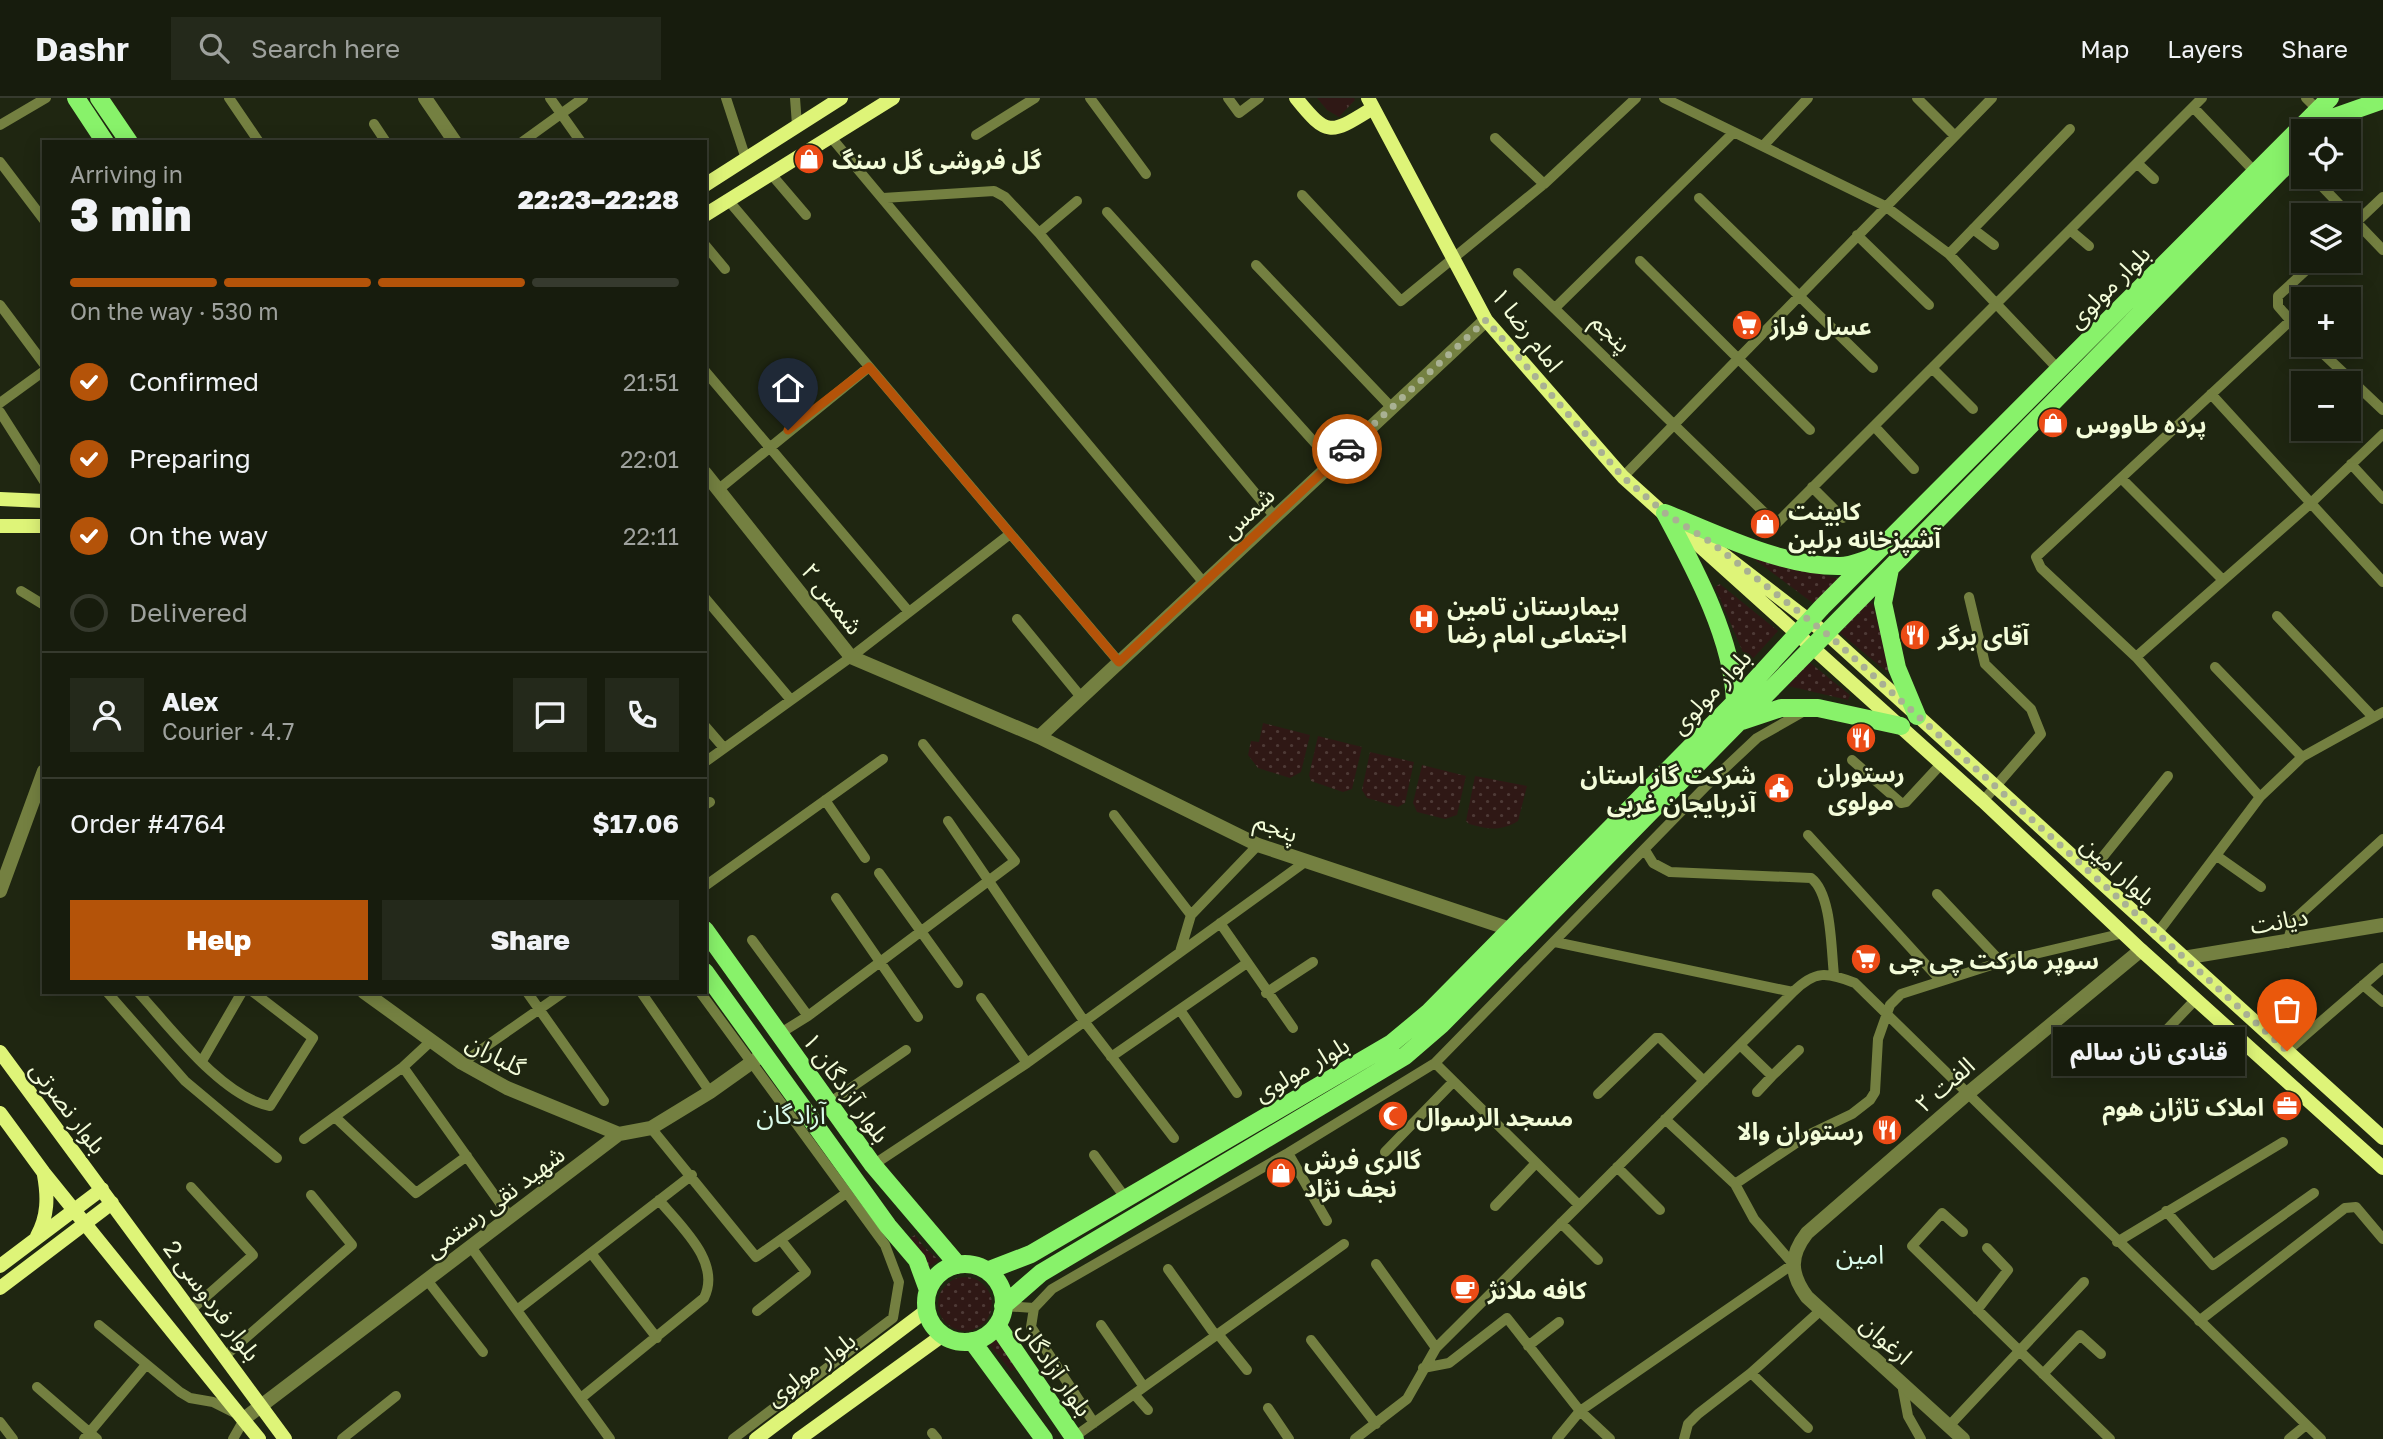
<!DOCTYPE html>
<html lang="en">
<head>
<meta charset="utf-8">
<style>
  :root { --surface:#171c0d; --page:#24291b; --text:#f1f3f6; --muted:#9ea19d; --line:#363a2e; --accent:#b45309 }
  body { margin:0; font-family:"Golos Text","Noto Sans Arabic",sans-serif; background:var(--page); color:var(--text); height:100vh; display:flex; flex-direction:column; font-size:26px; white-space:nowrap }
  * { box-sizing:border-box; margin:0 }
  p { font-size:23px; color:var(--muted) }
  .icon { flex:none; width:38px; height:38px; fill:none; stroke:currentColor; stroke-width:2; stroke-linecap:round; stroke-linejoin:round }
  .map { position:relative; flex:1; overflow:hidden }
  .side { position:absolute; left:42px; top:42px; width:665px; height:854px; display:flex; flex-direction:column; background:var(--surface); border-radius:0px; box-shadow:0 4px 18px #0003,0 0 0 2px var(--line) }
  .side>* { flex:none }
  .tools { position:absolute; left:2291px; top:21px; display:grid; gap:14px }
  .tools a { display:grid; place-items:center; width:70px; height:70px; border-radius:0px; background:var(--surface); box-shadow:0 4px 18px #0003,0 0 0 2px var(--line); font-size:35px }
  .pin { position:absolute; display:grid; place-items:center; width:60px; height:60px; color:#fff; margin:-72px -30px; border-radius:50% 50% 50% 0; rotate:-45deg; box-shadow:0 0 7px #0007 }
  .pin .icon { rotate:45deg }
  .courier { position:absolute; display:grid; place-items:center; width:70px; height:70px; margin:-35px; border:5px solid #b45309; border-radius:50%; background:#fff; color:#222; box-shadow:0 2px 9px #0007 }
  .bubble { position:absolute; height:49px; border-radius:0px; background:var(--surface); box-shadow:0 4px 18px #0003,0 0 0 2px var(--line); font-size:23px; font-weight:800; line-height:49px; text-align:center }
  .summary em { font-style:normal; font-weight:800 }
  .summary div { display:flex; flex-direction:column-reverse }
  .summary { display:flex; align-items:center; justify-content:space-between; height:119px; padding:0 28px }
  h1 { font-size:46px; font-weight:800; line-height:52px }
  .bar { display:grid; grid-template-columns:repeat(4,1fr); gap:10px 7px; align-content:center; height:84px; padding:0 28px }
  .bar i { height:9px; border-radius:5px; background:var(--line) }
  .bar .current { background:var(--accent) }
  .bar p { grid-column:span 4 }
  .line { display:flex; align-items:center; gap:18px; padding:0 28px; border-top:2px solid var(--line) }
  .line div { flex:1 }
  .round { display:grid; place-items:center; flex:none; width:74px; height:74px; border-radius:0px; background:var(--page) }
  ol { padding:0 28px; list-style:none }
  li { display:flex; align-items:center; gap:21px; height:77px }
  li p { margin-inline-start:auto }
  li .icon { padding:7px; border-radius:50%; background:var(--accent); color:#fff; stroke-width:4 }
  li:last-child { color:var(--muted) }
  li i { width:38px; height:38px; border:4px solid var(--line); border-radius:50% }
  .button { display:flex; gap:14px; margin-top:auto; padding:14px 28px }
  .button a { flex:1; height:80px; border-radius:0px; background:var(--accent); color:#fff; font-size:28px; font-weight:800; line-height:80px; text-align:center }
  .button a+a { background:var(--page); color:var(--text) }
  header { display:flex; align-items:center; gap:42px; box-sizing:border-box; height:98px; padding:0 35px; background:var(--surface); border-bottom:2px solid var(--line) }
  header strong { font-size:33px }
  nav { display:flex; gap:38px; margin-inline-start:auto; font-size:24px }
  .search { width:490px; height:63px; background:var(--page); display:flex; align-items:center; gap:18px; box-sizing:border-box; padding:0 24px; border-radius:0px; color:var(--muted); font-size:26px }
  .map>svg:first-child { display:block }
</style>
</head>
<body>
<header>
<strong>Dashr</strong>
<div class="search"><svg class="icon" aria-label="search" viewBox="0 0 24 24"><circle cx="10" cy="10" r="6"/><path d="M15 15l6 6"/></svg>Search here</div>
<nav><a>Map</a><a>Layers</a><a>Share</a></nav>
</header>
<div class="map">
<svg width="2383" height="1341" viewBox="0 0 2383 1341">
  <defs>
    <pattern id="grass-dots" width="8" height="8" patternUnits="userSpaceOnUse" patternTransform="scale(1.75)"><rect width="8" height="8" fill="#2f1815"/><path d="M2 2h.1M6 6h.1" fill="none" stroke="#4e3a36" stroke-width="1.8" stroke-linecap="round"/></pattern>
    <pattern id="park-tufts" width="24" height="20" patternUnits="userSpaceOnUse" patternTransform="scale(1.75)"><rect width="24" height="20" fill="#2f1815"/><path d="M3 7l-1-3M5 7V3M7 7l1-3M15 17l-1-3M17 17v-4M19 17l1-3" fill="none" stroke="#4e3a36"/></pattern>
  </defs>
  <rect width="100%" height="100%" fill="#1f2611"/>
  <path fill="url(#grass-dots)" d="M1752,456L1839,481L1814,506L1750,458Z
    M1720,486L1778,533L1748,566L1715,489Z
    M1867,504L1873,506L1890,573L1887,574L1840,535Z
    M1808,563L1850,597L1848,602L1788,588Z
    M1263,625L1310,637L1301,674L1290,680L1258,670L1248,657L1251,643L1259,644Z
    M1318,638L1362,649L1352,691L1343,694L1311,683L1309,677Z
    M1370,654L1414,664L1405,705L1398,709L1367,700L1362,692Z
    M1422,667L1466,678L1457,717L1445,721L1417,714L1413,705Z
    M1475,678L1527,688L1518,723C1500,734 1488,731 1469,726L1466,723Z
    M915,1137L924,1149L939,1162L927,1171L910,1140Z
    M938 1206a27 27 0 1 1 54 0a27 27 0 1 1-54 0Z
    M997,1238L1017,1271L1011,1273L988,1245Z"/>
  <path fill="url(#park-tufts)" d="M1317,0H1354L1355,2L1339,19L1327,12Z"/>
  <g fill="none" stroke-linecap="round" stroke-linejoin="round">
    <path stroke="#748041" stroke-width="10" d="M229,0L259,44
      M550,0L581,44
      M726,0L746,61
      M795,0L797,27
      M1090,0L1146,76
      M1228,0L1239,15L1259,0
      M1664,0L1885,108L1949,156L2059,272
      M1917,0L1955,38
      M2306,0L2319,13
      M2193,9L2255,74
      M374,26L386,44
      M0,27L46,0
      M976,37L1035,0
      M830,38L1204,485
      M1495,40L1544,86
      M522,44L583,0
      M1763,48L1808,0
      M0,64L44,122
      M2137,65L2154,81
      M771,76L806,117
      M2313,79L2383,152
      M1302,97L1401,203L1544,86L1636,0
      M883,100L994,93L1005,99L1039,135L1275,419
      M1699,100L1873,270
      M728,102L1119,564
      M1107,114L1333,365
      M1973,131L1994,147
      M2070,132L2089,148
      M2348,132L2383,99
      M1039,135L1077,103
      M1857,137L1929,207
      M705,147L725,171
      M1949,156L2070,31
      M1640,163L1810,332
      M1256,167L1392,310
      M1518,175L1776,426L2202,0
      M0,207L44,266
      M1555,210L1733,35
      M2303,237L2278,208V198L2316,163
      M2314,247L2383,312
      M1932,270L1973,311
      M705,273L909,514
      M2211,296L2383,484
      M0,305L44,273
      M0,314L44,383
      M1874,328L1914,371
      M2351,366L2383,401
      M1623,379L1992,0
      M2121,380L2223,482
      M1812,389L1843,420
      M719,391L869,269
      M21,493L44,507
      M1969,499L1985,566L2031,611L2041,636L1983,703
      M705,500L791,602
      M2277,518L2373,619
      M1017,521L1081,599
      M2136,559L2311,405L2383,336
      M2215,569L2302,659
      M705,628L724,650
      M1852,662L1901,705L1906,704L1942,665
      M705,664L851,559L1010,436
      M2260,699L2136,559L2041,470L2036,459L2289,224
      M825,702L865,760
      M705,707L710,704
      M1114,717L1191,817
      M948,723L1084,923L1174,1040
      M1808,737L1940,882
      M1645,752L1653,765L1670,774L1811,780C1832,796 1831,852 1834,877
      M2217,758L2261,789
      M879,775L958,885
      M2089,776L2168,678
      M705,788L883,661
      M1937,796L2001,864
      M836,800L918,919
      M1220,825L1293,930
      M2156,837L2260,699L2302,659L2383,614
      M752,842L808,918
      M1555,844L1793,894C1815,872 1827,874 1855,885L2321,1341
      M2287,845L2294,822L2383,741
      M1180,854L1191,817L1258,747
      M2363,887L2383,904
      M107,894L185,983L277,1060
      M138,894C170,929 222,999 270,1008L313,940L253,894
      M527,894L604,1003
      M641,894L710,994
      M700,894L885,1147L899,1184L893,1220L733,1341
      M1266,895L1313,864
      M981,900L1027,965
      M1180,912L1237,995
      M779,936L808,918L1015,763L923,646
      M2156,943L2196,901
      M1740,947L1772,978L1799,952
      M2287,953L2383,870
      M1111,959L1247,865
      M202,963L242,894
      M462,965L564,894
      M1435,965L1579,1107
      M403,969L510,1119
      M1757,994L1772,978
      M1598,996L1656,940H1660L1704,983
      M829,1005L906,952
      M335,1019L416,1095L467,1058
      M651,1030L756,1159L845,1096
      M304,1041L403,969L430,944
      M1385,1054L1453,984
      M1288,1055L1327,1123
      M1094,1057L1127,1102
      M873,1067L1027,965L1305,764
      M1617,1069L1660,1112
      M1735,1086L1808,1037L1852,1016L1870,1002L1875,994L1878,941L1890,907L1901,896L2001,864L2124,835
      M191,1089L253,1157L192,1211
      M1495,1108L1536,1065
      M2166,1113L2213,1167L2314,1095
      M1561,1125L1598,1162
      M1963,1134L1942,1115L1912,1148L2110,1341
      M2117,1144L2283,1044
      M471,1149L610,1341
      M591,1155L657,1240
      M1376,1166L1436,1250
      M1168,1171L1216,1238
      M427,1182L483,1254
      M1003,1208L1034,1210
      M517,1212L692,1077
      M1977,1212L2008,1172L1987,1150
      M757,1213L806,1174L781,1142
      M2199,1223L2345,1110L2356,1109L2383,1141
      M99,1227L180,1294L190,1300L213,1304L245,1320L233,1341
      M1101,1227L1144,1289
      M1218,1236L1247,1272
      M1311,1242L1376,1326
      M1528,1248L1559,1224
      M226,1257L352,1147L311,1097
      M1423,1270L1449,1265L1507,1220L1580,1313L1610,1341
      M1751,1275L1808,1330
      M2043,1276L2080,1237L2101,1256
      M1902,1286L1908,1318L1921,1341
      M37,1289L97,1341
      M1134,1296L1148,1312
      M581,1300L704,1200C722,1164 680,1128 659,1102
      M1268,1310L1289,1341
      M0,1324L13,1341
      M1094,1325L1031,1229L1034,1210L1052,1191L1288,1055L1435,965L1707,687L1757,640L1801,615
      M1949,1328L2084,1184
      M932,1335L937,1341
      M1074,1339L1344,1146
      M84,1341L145,1268
      M342,1341L396,1298
      M1355,1341L1407,1301L1436,1250L1793,894
      M1557,1341L1580,1313L1793,1166L1754,1121L1735,1086L1665,1021
      M1684,1341L1688,1326L1698,1316L1751,1275L1821,1212
      M2289,1341L2306,1327"/>
    <path stroke="#748041" stroke-width="14" d="M425,0L455,44
      M705,375L851,559L1039,639L1258,747L1510,831
      M1039,639L1486,222
      M0,793L44,673
      M2183,860L2383,827
      M364,894L462,965L507,990L619,1036
      M245,1320L619,1036L651,1030L710,994L765,955
      M1963,1341L1807,1199C1790,1176 1789,1158 1807,1135L1966,997L2141,852"/>
    <path stroke="#def478" stroke-width="14" d="M1296,0C1328,40 1331,36 1373,10
      M1368,0L1486,222L1623,379L1983,703L2141,852L2383,1070
      M705,87L841,0
      M705,117L893,0
      M0,401L44,403
      M0,428H44
      M1693,433L1833,541L2383,1040
      M0,954L285,1341
      M0,1015L44,1075L259,1341
      M37,1138C48,1118 48,1099 44,1077
      M0,1168L102,1091
      M0,1190L112,1105
      M756,1341L927,1212
      M799,1341L943,1237"/>
    <path stroke="#88f26a" stroke-width="18" d="M76,0L105,44
      M99,0L129,44
      M2329,21L2383,2
      M1665,415C1717,436 1783,469 1840,468C1850,468 1861,463 1871,460
      M1665,415C1695,471 1733,541 1735,604
      M1890,471L1883,505L1897,570L1917,618
      M1742,623L1781,610H1818L1901,628
      M705,832L873,1067L958,1167
      M705,874L888,1128L917,1162L928,1192
      M926 1205a39 39 0 1 1 78 0a39 39 0 1 1-78 0Z
      M987,1173L1031,1156L1392,945L1428,915L1735,604L1822,509L2330,0
      M1003,1208L1041,1175L1405,958L1441,927L2303,50
      M997,1227L1075,1341
      M972,1243L1044,1341"/>
  </g>
  <g fill="none" stroke-linecap="round" stroke-linejoin="round">
    <path stroke="#a9b193" stroke-width="7" stroke-dasharray="0 12.6" d="M1347,351L1486,222L1623,379L1665,415L1712,445L1833,541L2287,953"/>
    <path stroke="#b45309" stroke-width="9" d="M788,332L869,269L1119,564L1347,351"/>
  </g>
  <defs>
    <g id="shop-disc" transform="scale(1.575)"><circle r="9.5" fill="#eb4b16" stroke="#1f2611"/><path d="M-5-2.5h2.3a2.7 3.5 0 0 1 5.4 0H5L5.5 6h-11ZM-1.5-2.5h3a1.5 2.3 0 0 0-3 0Z" fill="#fff"/></g>
    <g id="supermarket-disc" transform="scale(1.575)"><circle r="9.5" fill="#eb4b16" stroke="#1f2611"/><path d="M-6-5.5h2.5l.6 2H6L4.5 2H-2.5L-4.4-4H-6ZM-1.5 3.2a1.3 1.3 0 1 0 .1 0ZM3 3.2a1.3 1.3 0 1 0 .1 0Z" fill="#fff"/></g>
    <g id="hospital-disc" transform="scale(1.575)"><circle r="9.5" fill="#eb4b16" stroke="#1f2611"/><path d="M-5-5h3v3.5h4V-5h3V5h-3V1.5h-4V5h-3Z" fill="#fff"/></g>
    <g id="restaurant-disc" transform="scale(1.575)"><circle r="9.5" fill="#eb4b16" stroke="#1f2611"/><path d="M-5-6h1v4h1v-4h1v4h1v-4h1v5L-1.5 .5V6h-2V.5L-5-1ZM5-6V6H3V1.5H1.5Q1.5-4 5-6Z" fill="#fff"/></g>
    <g id="civic-disc" transform="scale(1.575)"><circle r="9.5" fill="#eb4b16" stroke="#1f2611"/><path d="M-.6-6.5H3V-4.5H.6V-3L4-1V1h2V6H-6V1h2V-1L-.6-3ZM-1.2 2.5V6h2.4V2.5Z" fill="#fff"/></g>
    <g id="office-disc" transform="scale(1.575)"><circle r="9.5" fill="#eb4b16" stroke="#1f2611"/><path d="M-6-3h4V-5.5h4V-3h4V5H-6ZM-1-4.5V-3h2v-1.5ZM-6 0V1H6V0Z" fill="#fff"/></g>
    <g id="mosque-disc" transform="scale(1.575)"><circle r="9.5" fill="#eb4b16" stroke="#1f2611"/><path d="M3.5-4.9A6 6 0 1 0 3.5 4.9A5 5 0 1 1 3.5-4.9Z" fill="#fff"/></g>
    <g id="cafe-disc" transform="scale(1.575)"><circle r="9.5" fill="#eb4b16" stroke="#1f2611"/><path d="M-5.5-4.5H6V0H3Q3 3.5 0 3.5H-2.5Q-5.5 3.5-5.5 0ZM3-3.2v2h1.7v-2ZM-6 4.5H4V6H-6Z" fill="#fff"/></g>
  </defs>
  <g fill-rule="evenodd">
    <use href="#shop-disc" x="809" y="61"/>
    <use href="#supermarket-disc" x="1747" y="227"/>
    <use href="#shop-disc" x="2053" y="325"/>
    <use href="#shop-disc" x="1765" y="426"/>
    <use href="#hospital-disc" x="1424" y="521"/>
    <use href="#restaurant-disc" x="1915" y="537"/>
    <use href="#restaurant-disc" x="1861" y="640"/>
    <use href="#civic-disc" x="1779" y="690"/>
    <use href="#supermarket-disc" x="1866" y="861"/>
    <use href="#office-disc" x="2287" y="1008"/>
    <use href="#mosque-disc" x="1393" y="1018"/>
    <use href="#restaurant-disc" x="1887" y="1032"/>
    <use href="#shop-disc" x="1281" y="1075"/>
    <use href="#cafe-disc" x="1465" y="1191"/>
  </g>
  <g text-anchor="middle" dominant-baseline="central" stroke-width="5" stroke-linejoin="round" paint-order="stroke">
    <g font-size="24" font-weight="bold" fill="#f3fcd9" stroke="#1f2611" text-anchor="start">
      <text x="832" y="61">گل فروشی گل سنگ</text>
      <text x="1770" y="227">عسل فراز</text>
      <text x="2076" y="325">پرده طاووس</text>
      <text x="1788" y="412">کابینت<tspan x="1788" dy="28">آشپزخانه برلین</tspan></text>
      <text x="1447" y="507">بیمارستان تامین<tspan x="1447" dy="28">اجتماعی امام رضا</tspan></text>
      <text x="1938" y="537">آقاى برگر</text>
      <text x="1861" y="674" text-anchor="middle">رستوران<tspan x="1861" dy="28">مولوی</tspan></text>
      <text x="1756" y="676" text-anchor="end">شرکت گاز استان<tspan x="1756" dy="28">آذربایجان غربی</tspan></text>
      <text x="1889" y="861">سوپر مارکت چی چی</text>
      <text x="2264" y="1008" text-anchor="end">املاک تاژان هوم</text>
      <text x="1416" y="1018">مسجد الرسوال</text>
      <text x="1864" y="1032" text-anchor="end">رستوران والا</text>
      <text x="1304" y="1061">گالری فرش<tspan x="1304" dy="28">نجف نژاد</tspan></text>
      <text x="1488" y="1191">کافه ملانژ</text>
    </g>
    <g font-size="24" fill="#f3fcd9" stroke="#1f2611">
      <text transform="translate(2108 188) rotate(-45)">بلوار مولوی</text>
      <text transform="translate(1528 231) rotate(52)">امام رضا ۱</text>
      <text transform="translate(1612 234) rotate(44)">پنجم</text>
      <text transform="translate(1247 414) rotate(-43)">شمس</text>
      <text transform="translate(833 500) rotate(52)">شمس ۲</text>
      <text transform="translate(1710 593) rotate(-47)">بلوار مولوی</text>
      <text transform="translate(1277 728) rotate(22)">پنجم</text>
      <text transform="translate(2119 772) rotate(42)">بلوار امین</text>
      <text transform="translate(2279 822) rotate(-9)">دیانت</text>
      <text transform="translate(496 956) rotate(28)">گلباران</text>
      <text transform="translate(1301 970) rotate(-30)">بلوار مولوی</text>
      <text transform="translate(1944 986) rotate(-41)">الفت ۲</text>
      <text transform="translate(847 989) rotate(54)">بلوار آزادگان ۱</text>
      <text transform="translate(69 1009) rotate(53)">بلوار نصرتی</text>
      <text transform="translate(494 1103) rotate(-37)">شهید نقی رستمی</text>
      <text transform="translate(213 1202) rotate(53)">بلوار فردوسی 2</text>
      <text transform="translate(1887 1241) rotate(42)">ارغوان</text>
      <text transform="translate(810 1270) rotate(-37)">بلوار مولوی</text>
      <text transform="translate(1056 1270) rotate(55)">بلوار آزادگان</text>
    </g>
    <g font-size="26" fill="#dbfcec" stroke="#1f2611">
      <text x="791" y="1016">آزادگان</text>
      <text x="1860" y="1156">امین</text>
    </g>
  </g>
</svg>
<div class="tools">
<a><svg class="icon" aria-label="locate" viewBox="0 0 24 24"><circle cx="12" cy="12" r="6"/><path d="M12 2v4M12 18v4M2 12h4M18 12h4"/></svg></a>
<a><svg class="icon" aria-label="layers" viewBox="0 0 24 24"><path d="M12 4l9 5-9 5-9-5zM3 14l9 5 9-5"/></svg></a>
<a>+</a>
<a>−</a>
</div>
<div class="pin" style="left:2287px;top:953px;background:#ea580c"><svg class="icon" aria-label="bag" viewBox="0 0 24 24"><path d="M5 8h14l-1 12H6zM9 8a3 3 0 0 1 6 0"/></svg></div>
<div class="pin" style="left:788px;top:332px;background:#1f2937"><svg class="icon" aria-label="home" viewBox="0 0 24 24"><path d="M3 11l9-7 9 7M6 9v11h12V9"/></svg></div>
<div class="courier" style="left:1347px;top:351px"><svg class="icon" aria-label="car" viewBox="0 0 24 24"><path d="M5 17H2v-5l4-1 3-4h7l3 4 3 1v5h-3M9 17h6M6 11h13"/><circle cx="7" cy="17" r="2"/><circle cx="17" cy="17" r="2"/></svg></div>
<div class="bubble" style="left:2053px;top:929px;width:192px">قنادی نان سالم</div>
<section class="side">
<div class="summary"><div><h1>3 min</h1><p>Arriving in</p></div><em>22:23–22:28</em></div>
<div class="bar"><i class="current"></i><i class="current"></i><i class="current"></i><i></i><p>On the way · 530 m</p></div>
<ol>
<li><svg class="icon" aria-label="check" viewBox="0 0 24 24"><path d="M5 12l5 5 9-10"/></svg>Confirmed<p>21:51</p></li>
<li><svg class="icon" aria-label="check" viewBox="0 0 24 24"><path d="M5 12l5 5 9-10"/></svg>Preparing<p>22:01</p></li>
<li><svg class="icon" aria-label="check" viewBox="0 0 24 24"><path d="M5 12l5 5 9-10"/></svg>On the way<p>22:11</p></li>
<li><i></i>Delivered</li>
</ol>
<div class="line" style="height:126px"><a class="round"><svg class="icon" aria-label="person" viewBox="0 0 24 24"><circle cx="12" cy="8" r="4"/><path d="M4 21q1-7 8-7t8 7"/></svg></a><div><b>Alex</b><p>Courier · 4.7</p></div><a class="round"><svg class="icon" aria-label="chat" viewBox="0 0 24 24"><path d="M4 5h16v11H9l-5 4z"/></svg></a><a class="round"><svg class="icon" aria-label="phone" viewBox="0 0 24 24"><path d="M5 4h4l2 5-3 2q2 4 5 5l2-3 5 2v4C11 20 4 13 5 4z"/></svg></a></div>
<div class="line" style="height:91px"><div>Order #4764</div><b>$17.06</b></div>
<div class="button"><a>Help</a><a>Share</a></div>
</section>
</div>
</body>
</html>
